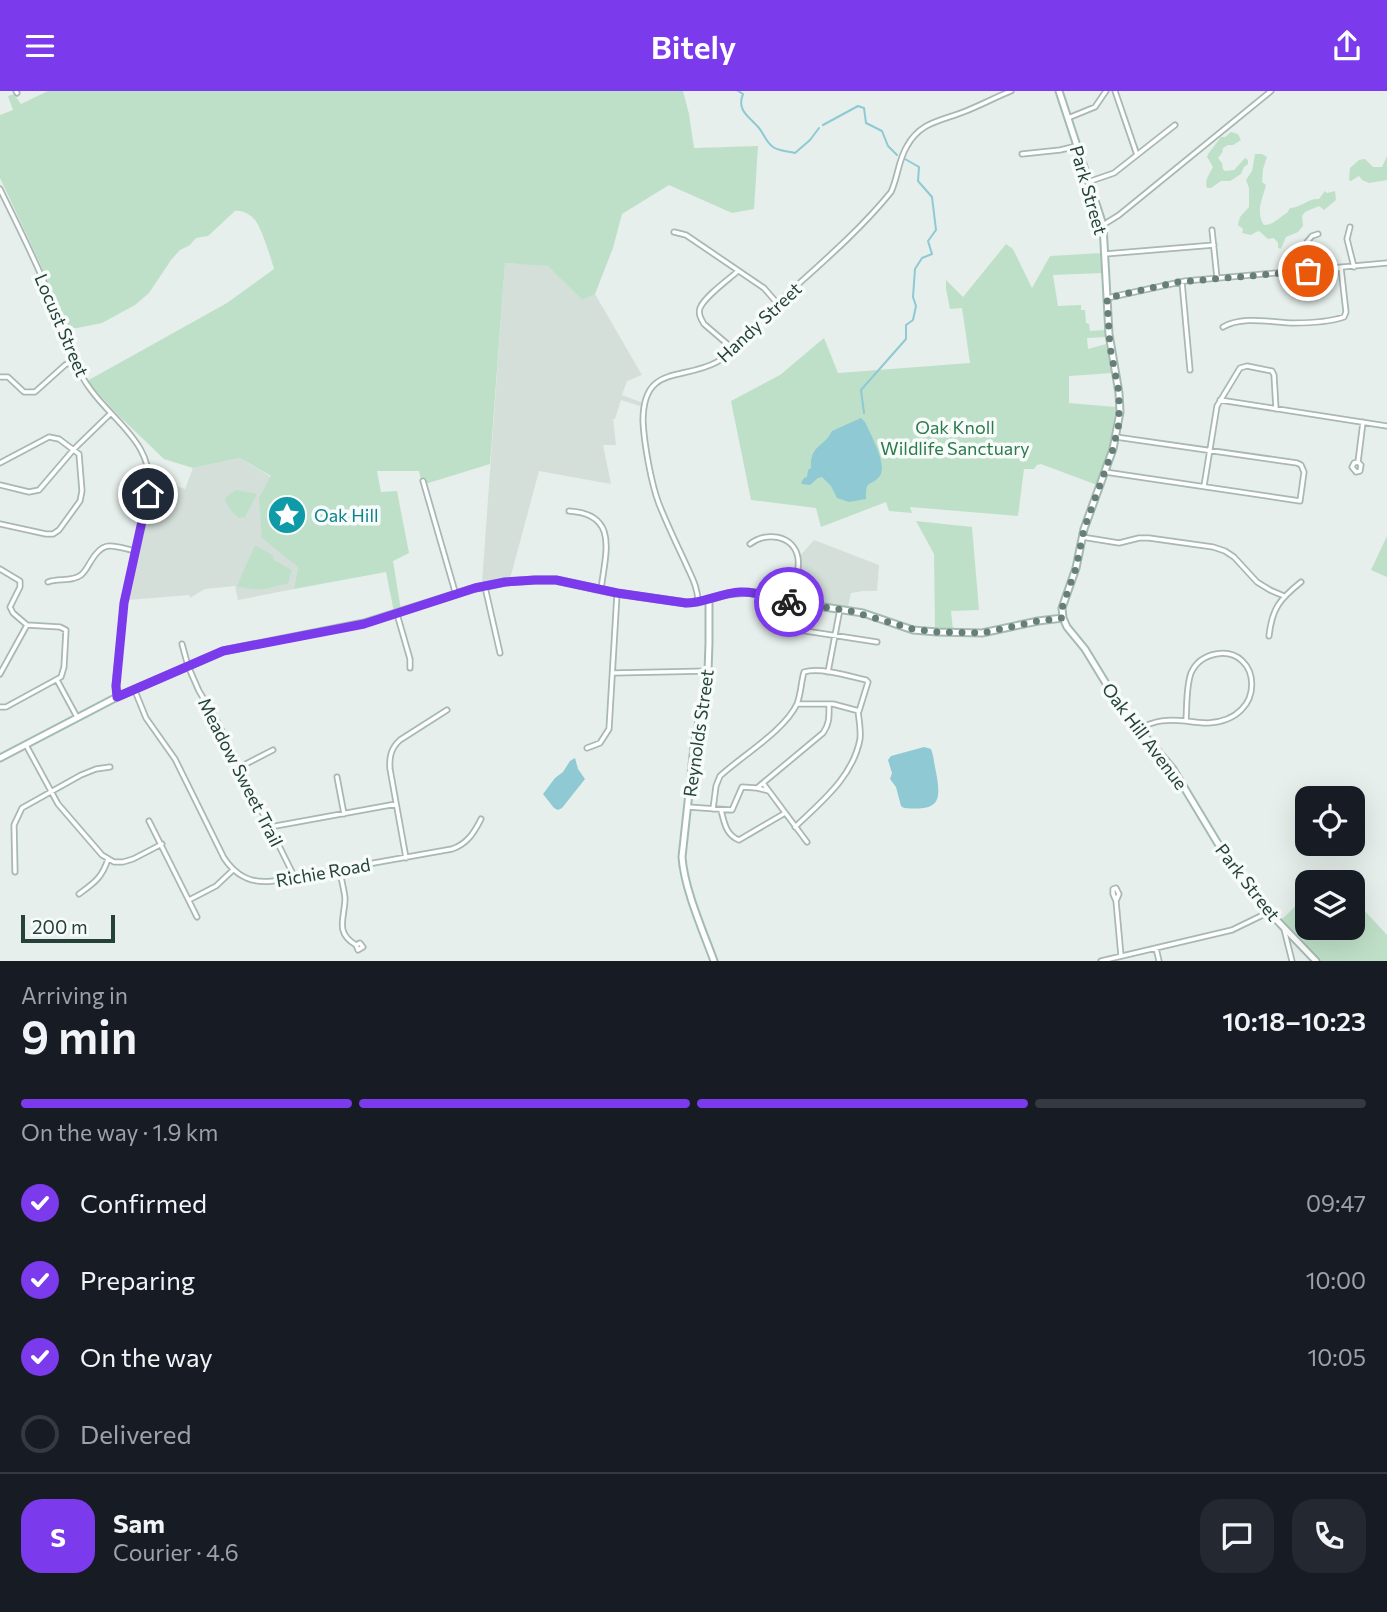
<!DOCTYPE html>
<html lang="en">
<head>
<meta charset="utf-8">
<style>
  :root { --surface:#171b24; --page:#242831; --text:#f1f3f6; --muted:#9ea1a6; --line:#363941; --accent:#7c3aed }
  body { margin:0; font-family:Commissioner,sans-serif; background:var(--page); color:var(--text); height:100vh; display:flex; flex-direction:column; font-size:26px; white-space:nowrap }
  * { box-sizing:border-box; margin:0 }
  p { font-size:23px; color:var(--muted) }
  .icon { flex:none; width:38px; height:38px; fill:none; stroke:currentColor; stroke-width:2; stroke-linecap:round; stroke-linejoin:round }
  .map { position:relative; height:870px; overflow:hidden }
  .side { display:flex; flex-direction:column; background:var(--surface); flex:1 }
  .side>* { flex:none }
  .fabs { position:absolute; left:1295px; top:695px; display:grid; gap:14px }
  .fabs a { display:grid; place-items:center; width:70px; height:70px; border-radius:14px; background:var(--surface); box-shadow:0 7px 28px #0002; font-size:35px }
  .scale { position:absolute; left:21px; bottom:18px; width:94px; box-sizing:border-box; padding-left:7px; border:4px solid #24423a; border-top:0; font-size:19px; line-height:24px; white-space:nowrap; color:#24423a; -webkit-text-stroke:5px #f7fbf9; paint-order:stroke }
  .pin { position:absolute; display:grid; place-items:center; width:60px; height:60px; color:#fff; margin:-30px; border:4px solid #fff; border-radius:50%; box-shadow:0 2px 7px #0007 }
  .courier { position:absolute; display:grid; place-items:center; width:70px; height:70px; margin:-35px; border:5px solid #7c3aed; border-radius:50%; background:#fff; color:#222; box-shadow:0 2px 9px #0007 }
  .summary em { font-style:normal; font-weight:600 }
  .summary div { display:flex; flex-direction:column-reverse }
  .summary { display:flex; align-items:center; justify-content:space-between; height:119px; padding:0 21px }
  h1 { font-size:46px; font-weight:600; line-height:52px }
  .bar { display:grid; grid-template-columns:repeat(4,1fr); gap:10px 7px; align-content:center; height:84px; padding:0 21px }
  .bar i { height:9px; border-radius:5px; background:var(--line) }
  .bar .selected { background:var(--accent) }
  .bar p { grid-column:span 4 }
  .line { display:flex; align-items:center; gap:18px; padding:0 21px; border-top:2px solid var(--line) }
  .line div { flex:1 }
  .round { display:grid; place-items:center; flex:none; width:74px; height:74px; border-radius:21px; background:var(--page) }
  ol { padding:0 21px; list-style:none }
  li { display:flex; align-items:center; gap:21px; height:77px }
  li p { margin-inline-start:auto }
  li .icon { padding:7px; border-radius:50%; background:var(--accent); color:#fff; stroke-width:4 }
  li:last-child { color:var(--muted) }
  li i { width:38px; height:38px; border:4px solid var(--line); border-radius:50% }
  header { display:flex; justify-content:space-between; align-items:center; height:91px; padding:0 21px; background:var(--accent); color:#fff; font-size:32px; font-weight:600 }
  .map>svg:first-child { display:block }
</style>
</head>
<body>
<header><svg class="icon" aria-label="menu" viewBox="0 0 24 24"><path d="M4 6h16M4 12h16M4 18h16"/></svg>Bitely<svg class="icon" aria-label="share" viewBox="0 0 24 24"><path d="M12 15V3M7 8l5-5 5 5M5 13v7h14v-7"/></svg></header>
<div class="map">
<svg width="1387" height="870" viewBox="0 0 1387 870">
  <rect width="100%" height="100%" fill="#e6efeb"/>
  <path fill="#d4dfda" d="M505,172L548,174L582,209L595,203L642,284L627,290L622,304L643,312V316L621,309L615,328H613L616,354H603L611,393L539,380L510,488L482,492Z
    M240,367L271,386L298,476L294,498L238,509L235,495L205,498L190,507L189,504L128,509L147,424L158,389L185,398L193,377Z
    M814,449L879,474L877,500H863L851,502L848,516L798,509L796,504L801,476L799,466Z"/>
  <path fill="#bfe0c8" d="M48,0H683L689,23L694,57L758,55L754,118L732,122L669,94L622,123L613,157L595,203L582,209L548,175L505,172L490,373L422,394L419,380H377L381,401L397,400L409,462L393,470L401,519L394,521L386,481L294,498L298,476L262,447L259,407L271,385L240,367L193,377L164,368L118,324L87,290L227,212L274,178C271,167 261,136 255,129C250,123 242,119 235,120L208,145L196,147L190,154L180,159L171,169L149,202L135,214L102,232L77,237H68L38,168L0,87V24L13,19L8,5L14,3L21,13Z
    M1231,41L1238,43L1241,49L1233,54H1228L1223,57L1222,62L1218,67L1222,72L1223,78L1225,80L1234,79L1245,67L1248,69V73L1244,76L1241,83L1230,90H1221L1211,97H1207C1204,88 1210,83 1213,76L1207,66L1208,63L1221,46H1225Z
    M1387,53V89L1369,92L1362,89L1359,85L1351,90L1349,89L1350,77L1359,69L1365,68L1373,76H1382L1387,65Z
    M1255,63H1262L1267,66L1263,78L1262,91L1266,94C1263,107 1255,121 1264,134C1274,134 1279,126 1287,122L1290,117C1302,116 1309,107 1319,108L1325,100L1327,102L1335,100L1336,109L1324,119L1319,115L1305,121L1302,125L1303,135L1298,141L1286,146L1281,158L1278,157V152L1274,147L1268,148L1259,140L1256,141L1251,144L1242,142L1243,138L1238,134L1240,126L1249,116V97L1246,89L1252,80Z
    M1006,153L1013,158L1032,197L1050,165L1102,162L1103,182L1053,184L1058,215L1081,214V219H1085L1086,232L1089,233L1090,240L1105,239L1106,246L1087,247L1088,258L1106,253L1112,282L1069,285V312L1116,316L1110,354L1097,394L1041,373L1037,374L1034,378H1024L1018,425L910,416L912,422L889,420L886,411L821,436L816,417L751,409L731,310L780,284L824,247L838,282L970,272L962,217L950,218L946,198V189L963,206Z
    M236,399L257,403L245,426L239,427L233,422L225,410L227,405Z
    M916,430L972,436L979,519L951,520L953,539L935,538L934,463Z
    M1387,445V486L1371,479Z
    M256,455L273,464L274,469L292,479L288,493C280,493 276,496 269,497C258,500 247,498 237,495L254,456Z
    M1307,804V836H1353V807L1387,844V870H1319L1280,830Z"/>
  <path fill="#8ec9d4" d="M861,327L865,331C870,342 889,376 879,386C869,397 866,387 866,408L849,411L837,407L831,395L822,386L818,387L810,394L802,393L801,392L804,387L807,386L808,379L811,377C810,353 824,357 832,340Z
    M924,656L931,658C934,666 934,673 936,681C942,712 938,720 904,717L901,715L896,696L890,688L892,682L888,669L891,665Z
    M575,667L578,678L585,688L562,717L558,719L554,717L543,703L555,687L563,681L570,670Z"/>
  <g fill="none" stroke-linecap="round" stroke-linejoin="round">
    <path stroke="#8ec9d4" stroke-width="2" d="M738,0L743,3C736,20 750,26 759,37C764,43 766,51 773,56C778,60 788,60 795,62L810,49L819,37
      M823,34L858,15L864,17L866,32L882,40L888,55L897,64
      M864,322L861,299L906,248V234L913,229L916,215L913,206L915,178L922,167L932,163L928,150L936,139L932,106L918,90L919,76L905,68"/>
    <g stroke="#a8b8b2" stroke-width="7">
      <path id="street" d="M16,0L17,2
        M1115,0L1137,64
        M1068,27L1095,16L1106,0
        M1022,63L1060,59L1077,55
        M1088,91L1114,82L1175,34
        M0,98C18,135 37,172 52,210C64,240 71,273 91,299C116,333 156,354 148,403L124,512L115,595L117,606
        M1103,134L1119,124L1271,0
        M1350,136L1347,148L1354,176
        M1212,139L1217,187
        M674,141L686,144L764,197L777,212
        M1105,163L1214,154
        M1308,180L1307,151L1312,145L1318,143
        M1182,191L1190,279
        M1107,207L1185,190L1387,172
        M1223,236C1243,224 1273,232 1294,232C1310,232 1329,231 1344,226L1346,221L1341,177
        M732,257L704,233C701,228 698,223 700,217C705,205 728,189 738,180
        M0,286H8L24,301H35L65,274L73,270
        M1220,309L1387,335
        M1358,371L1361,374L1360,380L1356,381L1352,376L1354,372L1358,371L1363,331
        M0,372L49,346L59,348L79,363L82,400L80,410L59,439L53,443H46L0,433
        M1105,381L1300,410L1304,381L1301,374L1297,372L1116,346
        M423,390L456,504
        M0,394L29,401L39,399L74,358L110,323
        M1204,395L1217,315L1240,277L1247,275L1272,280L1274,284L1276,318
        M569,420C620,423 605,463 601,499
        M1082,446L1119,452L1139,447H1149L1213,456L1225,460L1234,466L1257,491L1270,499L1284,505
        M750,453C766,440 794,444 798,467C800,481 794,498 792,511
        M0,478L20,490V496L10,516L13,522L27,534
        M48,491C58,487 72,491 81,484C85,481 88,475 91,470C104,448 113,455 135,460
        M485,496L500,562
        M698,511C698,496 691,485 685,471C676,452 667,433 659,413C651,392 644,352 643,330C643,273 682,290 717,271C728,265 747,240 758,230C802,188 852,149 891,101C898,86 898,70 907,55C921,30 942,30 966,20C981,14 996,6 1011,0
        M397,523L410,568V577
        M794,537L799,539L877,551
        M1269,545C1272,517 1280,508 1301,491
        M182,553L188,575L199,600L216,628L295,787
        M828,581L840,518
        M613,582L708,580
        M0,583L27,534L60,536L66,539L64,576L61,586L6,616H0
        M57,589L77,626
        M135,600L146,627L175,668L224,767C236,785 251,793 273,790L452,758C467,753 474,742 481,728
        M1139,638C1155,629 1168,628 1186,630C1187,615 1186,596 1191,582C1196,571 1205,565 1216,563C1261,555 1269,629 1208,632C1200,632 1193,631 1186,630
        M26,654L58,713L102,764L114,771H123L133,768L162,753
        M587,657L600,652L609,638L617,503
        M240,676L273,659
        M337,686L344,723
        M757,697L769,700L763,692
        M769,700L807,751
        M688,716L732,719L742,696L757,697L823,642C830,632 829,625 829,613
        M713,718L716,695L720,685C743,664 784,640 797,613C801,603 801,591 804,581C820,576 849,585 866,589L868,591L859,620L833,613H797
        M721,719C724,731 726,744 739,749L785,722
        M149,730L197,826
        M270,736L396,713
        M795,736C821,711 853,686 860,648C861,639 859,629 858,620
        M406,767L390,678C389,666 391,657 400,649L447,619
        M340,779C341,788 344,798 345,807C345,827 334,841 356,854L360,852L363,856L358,859L356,854
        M15,781L14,734L22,717L81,684L96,678L110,676
        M79,803C94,792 102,787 108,768
        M189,809L216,795L233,779
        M1116,810L1119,803L1116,797L1113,798V803L1116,810L1121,865
        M1284,838L1292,870
        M1156,857L1159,870
        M1101,870L1232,839L1269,821"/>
    </g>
    <g stroke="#a4bbb3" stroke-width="9">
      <path id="secondary" d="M1059,0L1103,134L1109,243L1119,302L1120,321L1113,358L1084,438L1076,477L1062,517L1063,527L1067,536L1085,558L1121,617L1173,678L1217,751L1245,792L1269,821L1316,870
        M709,508V552L708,580L694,656L682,766C684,797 703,840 714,870
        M0,667L117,606L223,560L364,532L475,497L505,491L535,489H556L617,502L686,512L698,511L727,503L748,501L792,511L863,522L913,539L937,541L982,542L1038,530L1063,527"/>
    </g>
    <use href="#street" stroke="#fff" stroke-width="3.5"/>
    <use href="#secondary" stroke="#fff" stroke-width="5"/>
  </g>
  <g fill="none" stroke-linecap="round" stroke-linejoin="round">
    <path stroke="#687f78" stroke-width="7" stroke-dasharray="0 12.6" d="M789,511L850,520L913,538L937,541L982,542L1038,530L1062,527V517L1076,477L1084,438L1113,358L1119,332V302L1110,256L1107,207L1178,191L1308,180"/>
    <path stroke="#7c3aed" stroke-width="9" d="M148,403L124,512L116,595L117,606L223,560L364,533L475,497L505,491L535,489H556L617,502L686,512C704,512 721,502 740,501C757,500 772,507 789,511"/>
  </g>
  <defs>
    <g id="sight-disc" transform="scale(2.0125)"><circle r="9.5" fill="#0f9aa8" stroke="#f7fbf9"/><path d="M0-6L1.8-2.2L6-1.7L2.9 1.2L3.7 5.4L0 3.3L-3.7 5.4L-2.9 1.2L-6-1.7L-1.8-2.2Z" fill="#fff"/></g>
  </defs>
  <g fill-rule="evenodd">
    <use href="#sight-disc" x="287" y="424"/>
  </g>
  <g text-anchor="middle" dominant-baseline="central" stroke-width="7" stroke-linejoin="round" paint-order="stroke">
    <g font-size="18" fill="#24423a" stroke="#f7fbf9">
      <text transform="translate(1089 99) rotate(74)">Park Street</text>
      <text transform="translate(759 231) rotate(-43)">Handy Street</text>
      <text transform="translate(62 234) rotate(67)">Locust Street</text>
      <text transform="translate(698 642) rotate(-82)">Reynolds Street</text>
      <text transform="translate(1145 645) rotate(53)">Oak Hill Avenue</text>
      <text transform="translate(241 681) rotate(63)">Meadow Sweet Trail</text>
      <text transform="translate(323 781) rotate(-10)">Richie Road</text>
      <text transform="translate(1248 791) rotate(52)">Park Street</text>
    </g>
    <g font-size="18" fill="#2d7a4b" stroke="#f7fbf9">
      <text x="955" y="336">Oak Knoll<tspan x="955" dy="21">Wildlife Sanctuary</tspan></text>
    </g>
    <g font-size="18" fill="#0d838f" stroke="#f7fbf9" text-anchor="start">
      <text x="314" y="424">Oak Hill</text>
    </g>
  </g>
</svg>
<div class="fabs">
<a><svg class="icon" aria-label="locate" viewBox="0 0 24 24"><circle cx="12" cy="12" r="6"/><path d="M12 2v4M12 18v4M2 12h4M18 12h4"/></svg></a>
<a><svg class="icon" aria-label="layers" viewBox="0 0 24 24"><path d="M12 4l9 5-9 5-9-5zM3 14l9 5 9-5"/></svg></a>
</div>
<div class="scale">200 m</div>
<div class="pin" style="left:1308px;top:180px;background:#ea580c"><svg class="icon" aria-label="bag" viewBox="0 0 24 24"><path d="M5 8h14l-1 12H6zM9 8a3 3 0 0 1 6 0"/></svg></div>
<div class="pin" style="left:148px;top:403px;background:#1f2937"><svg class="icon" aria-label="home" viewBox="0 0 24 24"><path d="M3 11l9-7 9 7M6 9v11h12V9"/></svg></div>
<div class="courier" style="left:789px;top:511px"><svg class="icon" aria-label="bike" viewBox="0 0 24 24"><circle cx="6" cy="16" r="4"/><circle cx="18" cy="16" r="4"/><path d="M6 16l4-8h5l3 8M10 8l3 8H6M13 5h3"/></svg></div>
</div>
<section class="side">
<div class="summary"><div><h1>9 min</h1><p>Arriving in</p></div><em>10:18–10:23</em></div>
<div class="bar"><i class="selected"></i><i class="selected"></i><i class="selected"></i><i></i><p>On the way · 1.9 km</p></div>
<ol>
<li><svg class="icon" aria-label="check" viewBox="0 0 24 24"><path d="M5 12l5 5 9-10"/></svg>Confirmed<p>09:47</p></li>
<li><svg class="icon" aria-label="check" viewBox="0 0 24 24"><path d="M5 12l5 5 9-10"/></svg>Preparing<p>10:00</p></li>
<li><svg class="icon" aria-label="check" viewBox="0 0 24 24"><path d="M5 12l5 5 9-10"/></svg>On the way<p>10:05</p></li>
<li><i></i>Delivered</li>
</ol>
<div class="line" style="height:126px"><b class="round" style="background:var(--accent);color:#fff">S</b><div><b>Sam</b><p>Courier · 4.6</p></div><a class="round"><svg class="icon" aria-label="chat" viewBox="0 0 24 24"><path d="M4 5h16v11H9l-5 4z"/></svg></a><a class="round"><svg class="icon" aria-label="phone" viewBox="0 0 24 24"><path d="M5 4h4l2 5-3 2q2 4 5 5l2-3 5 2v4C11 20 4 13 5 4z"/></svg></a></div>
</section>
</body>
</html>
